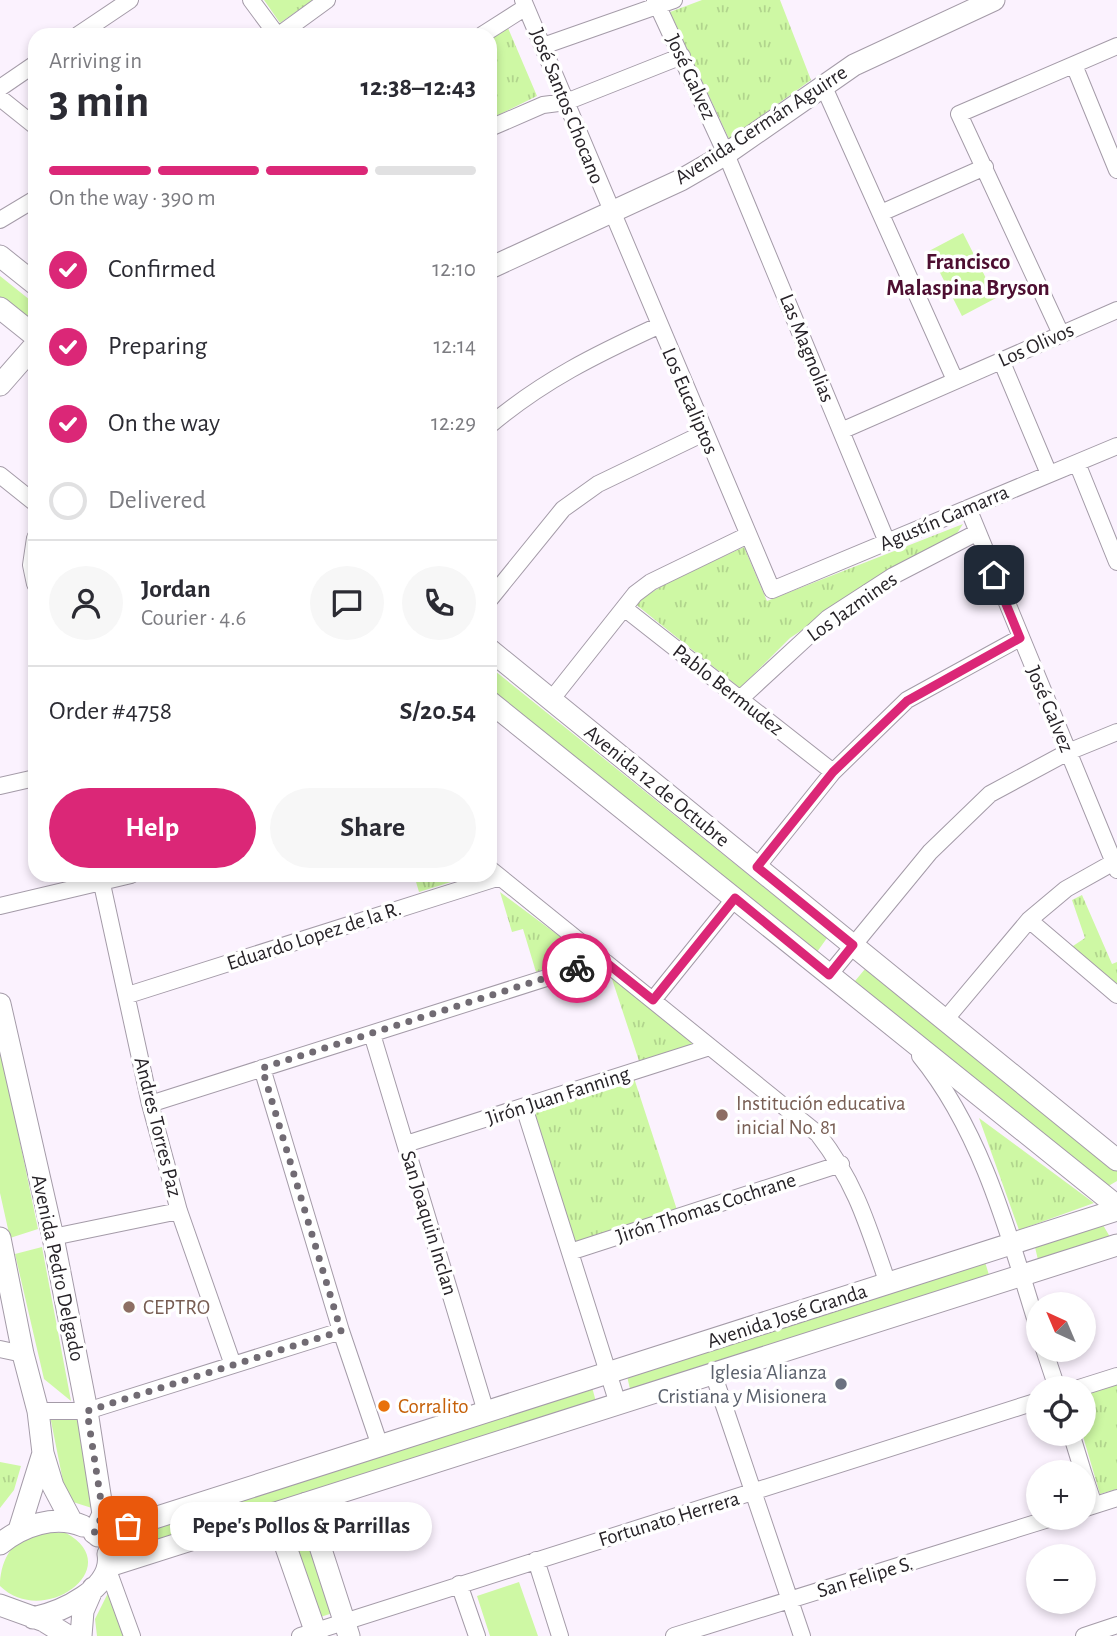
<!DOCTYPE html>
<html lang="en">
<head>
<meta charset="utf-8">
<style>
  :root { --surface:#fff; --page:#f7f7f7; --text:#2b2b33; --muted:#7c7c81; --line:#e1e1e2; --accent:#db2777 }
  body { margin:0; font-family:"Alegreya Sans",sans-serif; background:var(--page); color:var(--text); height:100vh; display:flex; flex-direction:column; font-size:26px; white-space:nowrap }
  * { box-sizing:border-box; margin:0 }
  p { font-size:23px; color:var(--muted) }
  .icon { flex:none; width:38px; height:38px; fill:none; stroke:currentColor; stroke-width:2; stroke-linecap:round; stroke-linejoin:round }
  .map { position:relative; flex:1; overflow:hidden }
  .side { position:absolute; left:28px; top:28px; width:469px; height:854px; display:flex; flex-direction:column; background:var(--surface); border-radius:21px; box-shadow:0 4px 10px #0003 }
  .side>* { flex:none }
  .needle { width:46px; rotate:316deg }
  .tools { position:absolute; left:1026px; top:1292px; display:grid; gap:14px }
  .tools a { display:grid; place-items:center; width:70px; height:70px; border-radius:50%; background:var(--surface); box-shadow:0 4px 10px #0003; font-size:35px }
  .pin { position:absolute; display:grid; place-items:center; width:60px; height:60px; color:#fff; margin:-30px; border-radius:14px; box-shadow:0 4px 10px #0006 }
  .courier { position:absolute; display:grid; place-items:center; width:70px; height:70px; margin:-35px; border:5px solid #db2777; border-radius:50%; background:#fff; color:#222; box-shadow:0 2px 9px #0007 }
  .bubble { position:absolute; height:49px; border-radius:24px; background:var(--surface); box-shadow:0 4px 10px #0003; font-size:23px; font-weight:700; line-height:49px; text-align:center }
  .headline em { font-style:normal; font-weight:700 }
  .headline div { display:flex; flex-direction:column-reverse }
  .headline { display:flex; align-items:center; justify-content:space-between; height:119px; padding:0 21px }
  h1 { font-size:46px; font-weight:700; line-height:52px }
  .bar { display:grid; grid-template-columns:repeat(4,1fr); gap:10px 7px; align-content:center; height:84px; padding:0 21px }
  .bar i { height:9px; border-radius:5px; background:var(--line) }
  .bar .on { background:var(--accent) }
  .bar p { grid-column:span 4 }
  .line { display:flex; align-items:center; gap:18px; padding:0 21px; border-top:2px solid var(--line) }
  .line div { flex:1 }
  .round { display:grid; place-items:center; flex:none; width:74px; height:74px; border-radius:37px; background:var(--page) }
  ol { padding:0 21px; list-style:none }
  li { display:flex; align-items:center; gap:21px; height:77px }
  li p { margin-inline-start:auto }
  li .icon { padding:7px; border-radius:50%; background:var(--accent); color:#fff; stroke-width:4 }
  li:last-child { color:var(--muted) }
  li i { width:38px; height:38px; border:4px solid var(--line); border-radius:50% }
  .cta { display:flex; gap:14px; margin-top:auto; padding:14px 21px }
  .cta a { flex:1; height:80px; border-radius:42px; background:var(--accent); color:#fff; font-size:28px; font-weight:700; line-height:80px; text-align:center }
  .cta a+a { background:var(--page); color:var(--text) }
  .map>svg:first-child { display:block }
</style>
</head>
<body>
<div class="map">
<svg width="1117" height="1636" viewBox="0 0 1117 1636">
  <defs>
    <pattern id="park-tufts" width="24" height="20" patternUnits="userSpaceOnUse" patternTransform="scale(1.75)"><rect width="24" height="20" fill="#cef8a4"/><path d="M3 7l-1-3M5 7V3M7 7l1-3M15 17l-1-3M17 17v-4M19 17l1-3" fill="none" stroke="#b1d48d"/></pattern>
  </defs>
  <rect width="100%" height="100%" fill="#fbf2fe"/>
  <path fill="#cef8a4" d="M963,233L996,298L962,316L929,251Z
    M0,276L35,304V325L0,301Z
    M490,667L827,938L812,959L490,700Z
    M865,969L1117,1171V1181L1105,1188L850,987Z
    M0,1046L38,1229L10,1238L0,1193Z
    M1103,1225L1110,1237L1038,1260L1035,1247Z
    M42,1247L71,1401L44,1379L15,1254Z
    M985,1262L989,1275L630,1389L627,1376Z
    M592,1387L596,1402L129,1552L124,1535Z
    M74,1415L78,1420L95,1509L73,1502L66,1496L50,1416Z
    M301,1517L333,1613L317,1618L286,1522Z
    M66,1533C128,1567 44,1629 0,1586C0,1564 10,1541 33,1534C42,1531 56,1533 66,1533Z
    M519,1582L538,1636H490L477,1596Z
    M108,1593L124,1636H97L95,1619Z"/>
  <path fill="url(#park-tufts)" d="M264,0H313L280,23Z
    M702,0H780L811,80L729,139L670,12Z
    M508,28L537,96L490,119V40Z
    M963,524L954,538L855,595L790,638L740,688L634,603L674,579L744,547L767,601Z
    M414,875H473L419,892Z
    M500,892L586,956L536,972L523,929L512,932Z
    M1082,895L1112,964L1117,962V987L1070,948L1085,938L1072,900Z
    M611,976L697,1046L640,1064Z
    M634,1078L678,1213L575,1245L534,1110Z
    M979,1118L1094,1203L1019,1230Z
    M1117,1381V1489L1100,1494L1082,1433L1083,1393Z
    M0,1462L21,1466L14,1490L0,1508Z"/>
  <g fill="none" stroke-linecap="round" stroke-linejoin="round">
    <g stroke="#a49ba8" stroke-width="18">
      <path id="street" d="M251,0L277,35
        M523,0L772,590L1117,446
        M655,0L726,154L887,542
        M78,35L130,0
        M279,35L327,0
        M482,35L526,7
        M543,46L674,0
        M1074,65L1117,170
        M823,85L955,380
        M0,88L35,64
        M0,98L35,126
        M490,128L543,105L566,102L682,56
        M881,213L985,167
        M0,220L35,199
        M1061,334L959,114L1117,46
        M1001,360L1049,474
        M490,425C544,380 595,355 658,326
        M841,431L1117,310
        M1077,463L1117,562
        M0,475L35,503
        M968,508L1117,870
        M35,538L31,565L35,584
        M490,599L563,509L598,484L704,433
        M624,608L833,772
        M740,699L828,618L893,576L976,533
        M551,700L635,594L651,582L748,535
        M0,786L35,778
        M757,867L833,772L907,700L1020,638
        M490,869L818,1134C856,1183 868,1226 888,1284
        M102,884L150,1104L179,1211L233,1365
        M0,906L131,875
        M1029,920L1117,995
        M829,975L930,852L990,794L1068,752L1117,732
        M128,995L500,877
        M653,1000L735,898
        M945,1020L1029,920L1066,889L1114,862
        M372,1034L486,1412
        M920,1056C982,1132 1009,1235 1038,1328
        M262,1068L341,1331L380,1446
        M150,1104L603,960
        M524,1107L618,1404
        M406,1144L710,1047
        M53,1237L179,1211
        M570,1252L841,1164
        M0,1349L23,1354
        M1044,1349L1057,1388
        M713,1373L802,1636
        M1079,1388L1117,1376
        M38,1411H87L341,1331
        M1071,1433L1083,1472
        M1083,1472L1094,1505
        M1083,1509L1117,1498
        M536,1560L560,1636
        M108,1570L132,1636
        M459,1584L477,1636
        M300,1636L1038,1401
        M674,1636L1055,1517
        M1084,1636L1117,1625"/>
    </g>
    <g stroke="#a49ba8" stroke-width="23">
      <path id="secondary" d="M0,256L35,284
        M490,268L681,180L726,154L854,65L994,0
        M0,308L35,336
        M0,385L35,345
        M490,650L1117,1160
        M490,702L1117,1206
        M0,1004L53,1237L87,1411L103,1514L94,1533
        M0,1238L23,1354L38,1411L43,1453L53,1486L72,1522
        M306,1503L349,1636
        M274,1513L317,1636
        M19,1530L43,1453
        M98,1536L1117,1210
        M0,1544C22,1526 55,1514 83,1526
        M109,1566L1117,1245
        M0,1605L44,1621L68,1636
        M33,1618C61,1612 114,1589 108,1554
        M81,1636L83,1611L93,1588"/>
    </g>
    <use href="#street" stroke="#fff" stroke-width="16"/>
    <use href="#secondary" stroke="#fff" stroke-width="21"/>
  </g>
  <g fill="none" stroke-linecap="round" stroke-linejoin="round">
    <path stroke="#716b73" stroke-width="7" stroke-dasharray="0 12.6" d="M128,1526L98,1536L94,1533L103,1514L87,1411L341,1331L262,1068L577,968"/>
    <path stroke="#db2777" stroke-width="9" d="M577,968L603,960L653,1000L735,898L829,975L853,945L757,867L833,772L907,701L1020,638L994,575"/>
  </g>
  <g fill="#8d6e63" stroke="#fff" stroke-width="2.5">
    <circle cx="722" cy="1115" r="7"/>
    <circle cx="129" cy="1307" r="7"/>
  </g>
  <circle fill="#6b7280" stroke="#fff" stroke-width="2.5" cx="841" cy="1384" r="7"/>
  <circle fill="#e8710a" stroke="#fff" stroke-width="2.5" cx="384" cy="1406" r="7"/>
  <g text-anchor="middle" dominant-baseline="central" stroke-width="7" stroke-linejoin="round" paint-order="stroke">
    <g font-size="21" fill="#272328" stroke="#fff">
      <text transform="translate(691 77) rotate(65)">José Galvez</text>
      <text transform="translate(567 106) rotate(68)">José Santos Chocano</text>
      <text transform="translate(761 125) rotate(-33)">Avenida Germán Aguirre</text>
      <text transform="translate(1036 345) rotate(-24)">Los Olivos</text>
      <text transform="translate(807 348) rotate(68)">Las Magnolias</text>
      <text transform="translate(690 401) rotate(67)">Los Eucaliptos</text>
      <text transform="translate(944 518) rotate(-23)">Agustín Gamarra</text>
      <text transform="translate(852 607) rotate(-35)">Los Jazmines</text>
      <text transform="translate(728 690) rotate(38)">Pablo Bermudez</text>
      <text transform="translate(1050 709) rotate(67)">José Galvez</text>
      <text transform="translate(657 786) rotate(39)">Avenida 12 de Octubre</text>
      <text transform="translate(314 936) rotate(-18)">Eduardo Lopez de la R.</text>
      <text transform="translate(558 1096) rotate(-18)">Jirón Juan Fanning</text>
      <text transform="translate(158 1127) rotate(76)">Andres Torres Paz</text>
      <text transform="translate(706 1208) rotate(-18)">Jirón Thomas Cochrane</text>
      <text transform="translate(429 1223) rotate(73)">San Joaquin Inclan</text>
      <text transform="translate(58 1268) rotate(78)">Avenida Pedro Delgado</text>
      <text transform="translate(787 1316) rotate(-18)">Avenida José Granda</text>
      <text transform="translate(669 1519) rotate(-17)">Fortunato Herrera</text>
      <text transform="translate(865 1577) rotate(-17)">San Felipe S.</text>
    </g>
    <g font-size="21" fill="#785e54" stroke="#fff" text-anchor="start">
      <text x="736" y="1103">Institución educativa<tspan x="736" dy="24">inicial No. 81</tspan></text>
      <text x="143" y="1307">CEPTRO</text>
    </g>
    <g font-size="21" fill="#5b616d" stroke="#fff" text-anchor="end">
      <text x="827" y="1372">Iglesia Alianza<tspan x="827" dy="24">Cristiana y Misionera</tspan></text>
    </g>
    <g font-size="21" fill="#c56008" stroke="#fff" text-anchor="start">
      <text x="398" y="1406">Corralito</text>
    </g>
    <g font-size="23" font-weight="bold" fill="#4d0e31" stroke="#fff">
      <text x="968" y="262">Francisco<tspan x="968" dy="26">Malaspina Bryson</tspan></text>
    </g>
  </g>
</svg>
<div class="tools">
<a><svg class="needle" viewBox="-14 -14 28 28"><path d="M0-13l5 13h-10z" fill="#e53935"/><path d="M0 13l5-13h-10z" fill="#7c7c81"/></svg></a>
<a><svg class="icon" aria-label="locate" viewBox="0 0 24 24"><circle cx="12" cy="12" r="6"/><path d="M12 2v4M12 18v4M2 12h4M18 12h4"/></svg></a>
<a>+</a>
<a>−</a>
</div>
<div class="pin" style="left:128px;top:1526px;background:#ea580c"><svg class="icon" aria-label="bag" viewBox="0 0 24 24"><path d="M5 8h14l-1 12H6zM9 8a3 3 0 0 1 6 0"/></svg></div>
<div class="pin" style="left:994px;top:575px;background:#1f2937"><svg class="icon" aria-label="home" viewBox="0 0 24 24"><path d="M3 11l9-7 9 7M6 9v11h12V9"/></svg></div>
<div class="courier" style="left:577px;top:968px"><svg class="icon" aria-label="bike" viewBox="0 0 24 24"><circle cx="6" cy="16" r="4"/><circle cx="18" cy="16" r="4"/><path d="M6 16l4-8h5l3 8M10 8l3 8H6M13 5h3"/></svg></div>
<div class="bubble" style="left:170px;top:1502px;width:262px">Pepe's Pollos &amp; Parrillas</div>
<section class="side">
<div class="headline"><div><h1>3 min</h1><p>Arriving in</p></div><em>12:38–12:43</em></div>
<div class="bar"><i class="on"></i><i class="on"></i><i class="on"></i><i></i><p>On the way · 390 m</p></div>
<ol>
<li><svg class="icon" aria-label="check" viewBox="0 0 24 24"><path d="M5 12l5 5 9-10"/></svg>Confirmed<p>12:10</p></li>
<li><svg class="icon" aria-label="check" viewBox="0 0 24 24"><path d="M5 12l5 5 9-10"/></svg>Preparing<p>12:14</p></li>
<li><svg class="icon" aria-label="check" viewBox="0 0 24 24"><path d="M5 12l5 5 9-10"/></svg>On the way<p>12:29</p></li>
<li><i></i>Delivered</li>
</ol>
<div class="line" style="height:126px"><a class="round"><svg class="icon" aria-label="person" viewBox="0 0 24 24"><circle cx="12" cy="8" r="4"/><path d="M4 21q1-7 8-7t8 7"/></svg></a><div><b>Jordan</b><p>Courier · 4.6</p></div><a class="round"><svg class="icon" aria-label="chat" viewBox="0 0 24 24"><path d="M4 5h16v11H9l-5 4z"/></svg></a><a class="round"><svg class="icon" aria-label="phone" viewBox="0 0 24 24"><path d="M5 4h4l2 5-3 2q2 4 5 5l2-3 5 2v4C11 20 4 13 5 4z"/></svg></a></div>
<div class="line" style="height:91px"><div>Order #4758</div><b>S/20.54</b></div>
<div class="cta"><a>Help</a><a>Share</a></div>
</section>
</div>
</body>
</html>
